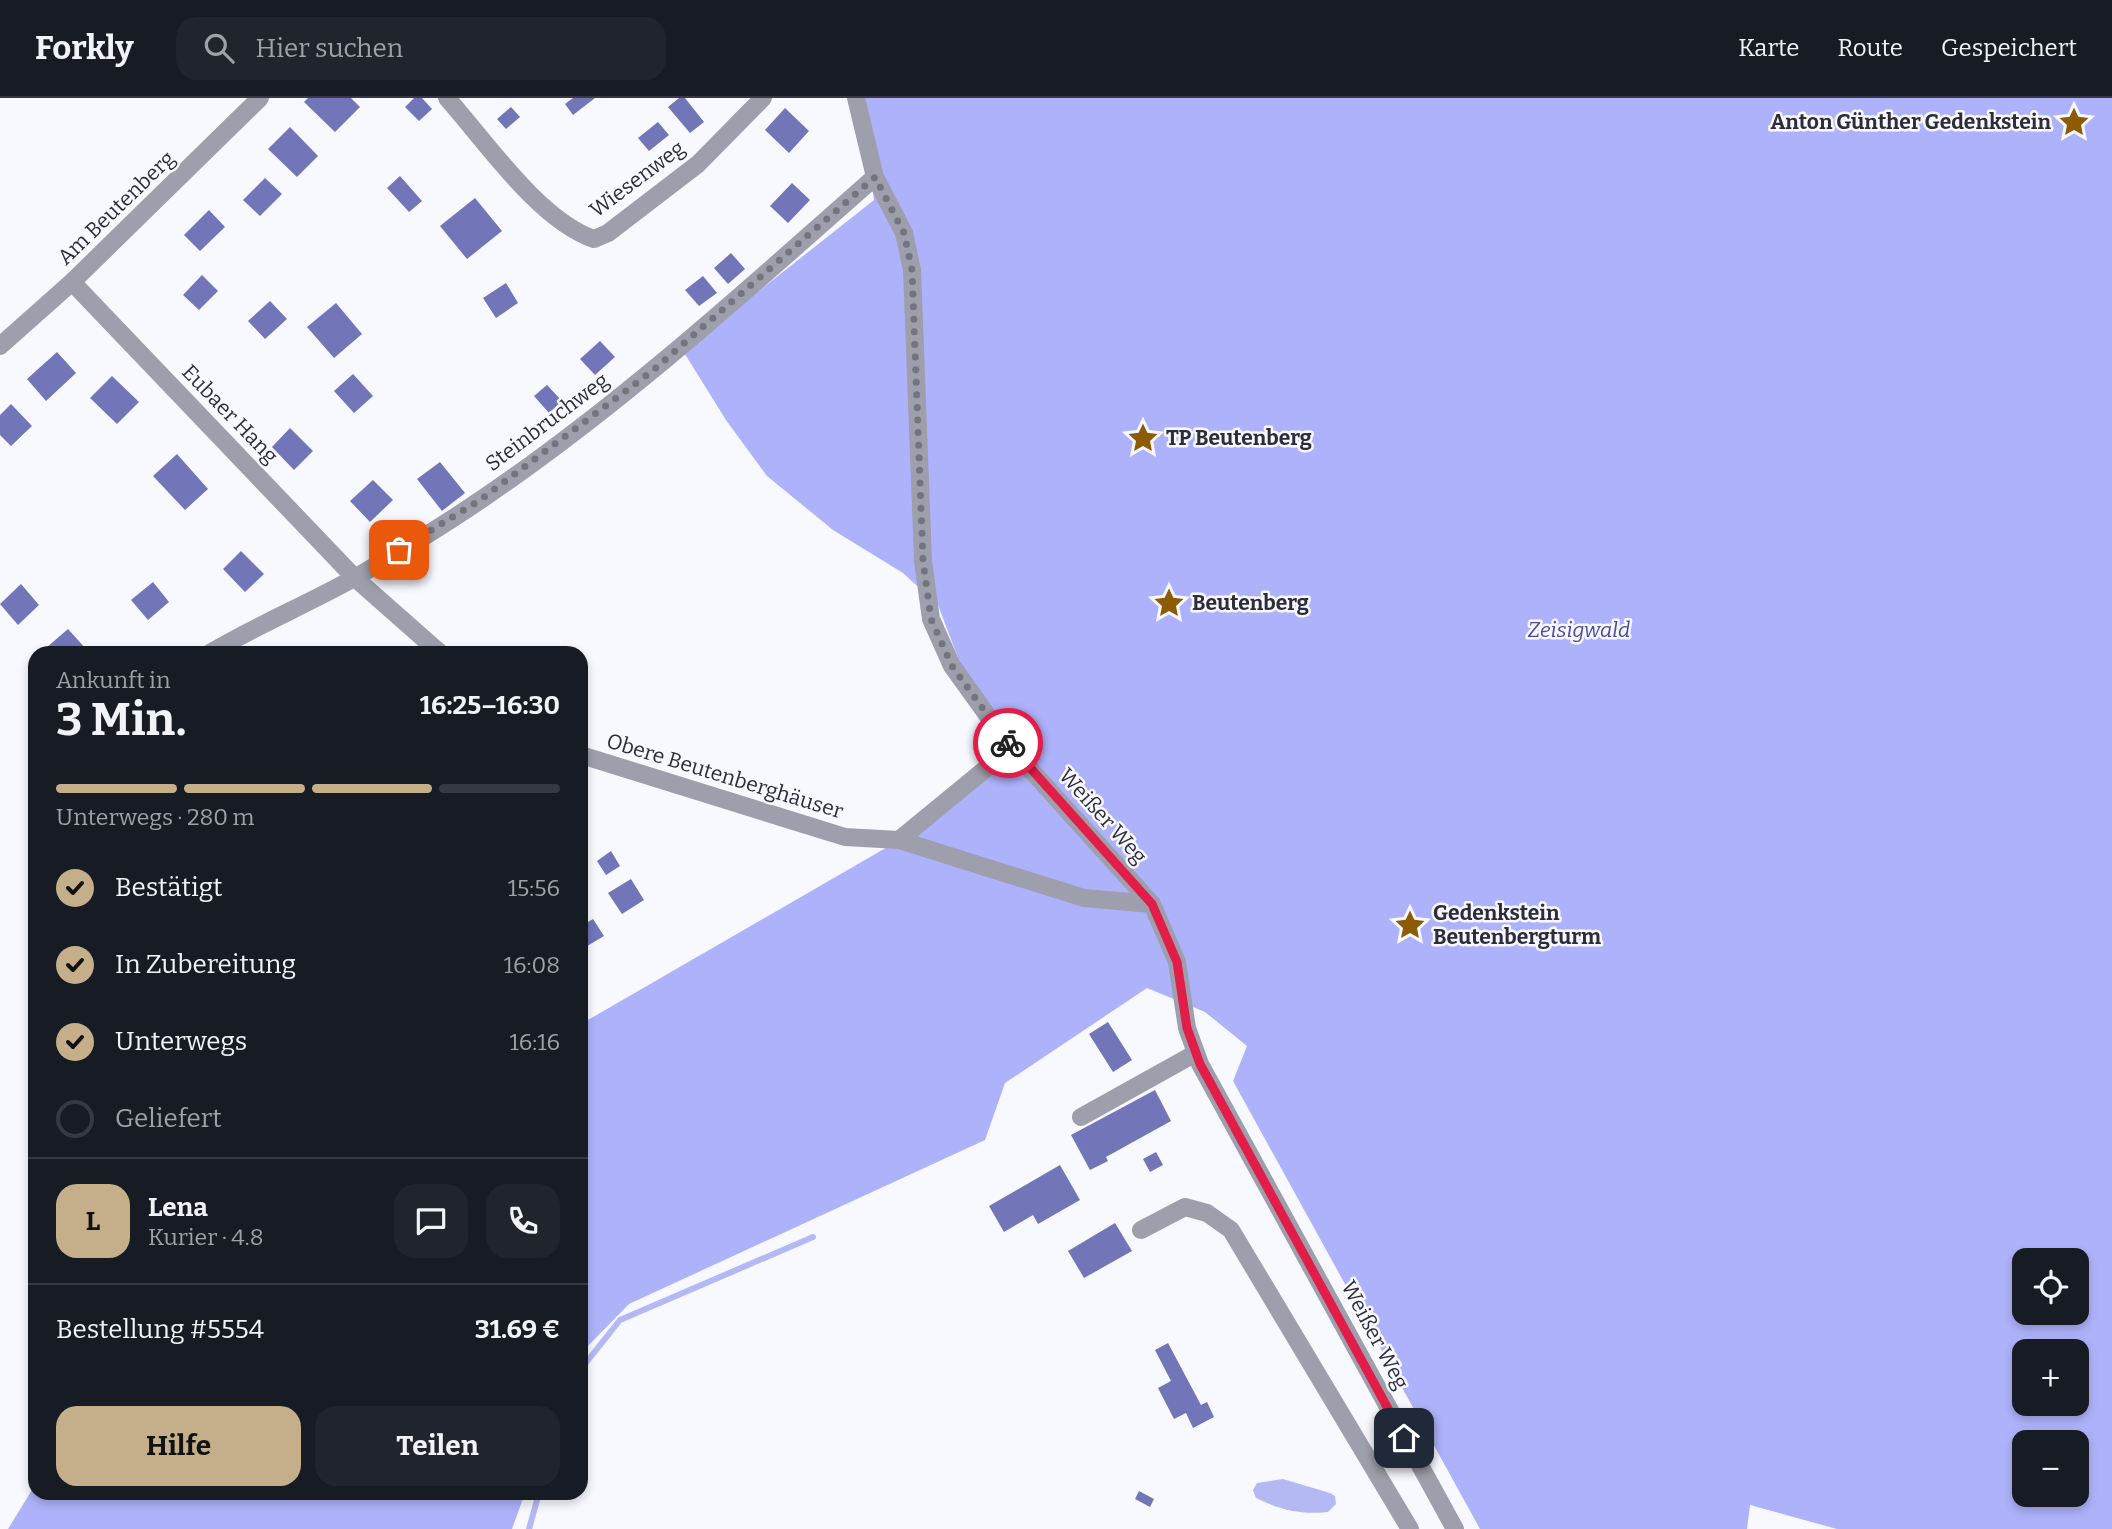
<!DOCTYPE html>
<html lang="de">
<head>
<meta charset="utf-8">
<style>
  :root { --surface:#171b24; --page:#20242c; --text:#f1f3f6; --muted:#9ea1a6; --line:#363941; --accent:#c4af8a }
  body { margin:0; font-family:Bitter,serif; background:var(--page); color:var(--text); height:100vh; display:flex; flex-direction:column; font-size:26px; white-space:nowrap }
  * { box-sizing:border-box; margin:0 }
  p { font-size:23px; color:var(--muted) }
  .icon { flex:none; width:38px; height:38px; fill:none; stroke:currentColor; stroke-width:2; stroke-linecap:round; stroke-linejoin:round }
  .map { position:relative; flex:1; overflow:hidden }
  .drawer { position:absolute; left:28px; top:548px; width:560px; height:854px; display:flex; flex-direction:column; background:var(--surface); border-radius:21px; box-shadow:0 4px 10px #0003 }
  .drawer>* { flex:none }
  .controls { position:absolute; left:2012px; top:1150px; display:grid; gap:14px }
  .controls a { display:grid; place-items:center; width:77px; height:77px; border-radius:14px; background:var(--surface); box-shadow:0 4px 10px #0003; font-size:35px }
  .pin { position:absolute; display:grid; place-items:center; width:60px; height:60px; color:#fff; margin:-30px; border-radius:14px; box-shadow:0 4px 10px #0006 }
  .courier { position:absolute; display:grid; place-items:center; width:70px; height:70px; margin:-35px; border:5px solid #e11d48; border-radius:50%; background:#fff; color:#222; box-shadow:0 2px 9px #0007 }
  .summary em { font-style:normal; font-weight:700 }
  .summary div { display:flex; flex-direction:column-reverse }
  .summary { display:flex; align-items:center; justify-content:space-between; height:119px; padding:0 28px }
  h1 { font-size:46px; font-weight:700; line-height:52px }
  .bar { display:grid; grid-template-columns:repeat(4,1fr); gap:10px 7px; align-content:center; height:84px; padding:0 28px }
  .bar i { height:9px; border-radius:5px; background:var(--line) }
  .bar .selected { background:var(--accent) }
  .bar p { grid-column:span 4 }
  .line { display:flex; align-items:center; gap:18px; padding:0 28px; border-top:2px solid var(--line) }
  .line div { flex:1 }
  .round { display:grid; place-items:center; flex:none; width:74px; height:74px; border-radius:21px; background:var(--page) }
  ol { padding:0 28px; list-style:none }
  li { display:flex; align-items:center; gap:21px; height:77px }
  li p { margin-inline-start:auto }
  li .icon { padding:7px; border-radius:50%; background:var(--accent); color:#111; stroke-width:4 }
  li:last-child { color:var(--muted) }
  li i { width:38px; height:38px; border:4px solid var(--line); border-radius:50% }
  .action { display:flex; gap:14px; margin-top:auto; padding:14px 28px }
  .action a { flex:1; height:80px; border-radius:21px; background:var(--accent); color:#111; font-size:28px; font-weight:700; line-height:80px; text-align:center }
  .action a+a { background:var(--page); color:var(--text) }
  header { display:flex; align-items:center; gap:42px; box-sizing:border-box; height:98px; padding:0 35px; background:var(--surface); border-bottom:2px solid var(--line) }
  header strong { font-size:33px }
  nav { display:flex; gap:38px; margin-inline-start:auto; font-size:24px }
  .search { width:490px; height:63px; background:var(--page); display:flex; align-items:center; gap:18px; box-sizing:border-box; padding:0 24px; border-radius:21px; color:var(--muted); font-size:26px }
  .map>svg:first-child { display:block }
</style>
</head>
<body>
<header>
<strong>Forkly</strong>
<div class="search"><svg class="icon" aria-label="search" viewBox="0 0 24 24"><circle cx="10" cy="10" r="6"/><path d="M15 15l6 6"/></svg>Hier suchen</div>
<nav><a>Karte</a><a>Route</a><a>Gespeichert</a></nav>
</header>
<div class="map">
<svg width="2112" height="1431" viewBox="0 0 2112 1431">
  <rect width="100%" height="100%" fill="#f8f8ff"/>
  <path fill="#aeb2fa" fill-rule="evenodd" d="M860,0H2112V1431H1837L1750,1407L1747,1431H1480L1233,983L1247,948L1205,914L1147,890L1005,985L985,1042L629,1206L581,1255V926L941,718L1023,646L963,573L938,507L903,475L833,432L767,378L726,322L683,253L874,102ZM2025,1162H2077V1214H2025ZM2025,1253H2077V1306H2025ZM2025,1344H2077V1396H2025Z
    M35,1387V1395H525L512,1431H8Z"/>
  <path fill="#b5b9f3" d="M1283,1381L1330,1395L1335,1398L1336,1406L1328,1414C1301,1417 1280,1412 1256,1400L1253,1392L1257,1385Z"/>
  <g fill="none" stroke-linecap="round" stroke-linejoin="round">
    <path stroke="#b5b9f3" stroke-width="6" d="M581,1271L620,1222L813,1139
      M529,1431L539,1395"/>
  </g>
  <path fill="#7275b8" d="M308,0H351L360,9L335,34L304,4Z
    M414,0H422L432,11L419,23L405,9Z
    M573,0H595L573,17L565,6Z
    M679,0H685L704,24L690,35L668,9Z
    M511,9L520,19L506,31L497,21Z
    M785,10L809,33L789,55L765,32Z
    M658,24L669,37L649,53L638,40Z
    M290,29L318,58L297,79L268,51Z
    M400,78L422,103L409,114L387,90Z
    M265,80L282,96L260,118L243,102Z
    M792,85L810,102L788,125L770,108Z
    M475,100L502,133L467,161L440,128Z
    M209,112L225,129L200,153L184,137Z
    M731,155L745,171L728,186L714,170Z
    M202,177L218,193L199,212L183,197Z
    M703,178L717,195L699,208L685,192Z
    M506,185L518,205L496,220L483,200Z
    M270,203L287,221L265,241L248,223Z
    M336,205L362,236L334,260L307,229Z
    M600,243L615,259L595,277L580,261Z
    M57,254L76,275L46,303L27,281Z
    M353,276L373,298L354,315L334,293Z
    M112,278L139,304L117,326L90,300Z
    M547,287L562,303L549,315L534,298Z
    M11,306L32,328L11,348L0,337V317Z
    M290,330L313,353L294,372L272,349Z
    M177,356L208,391L185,412L153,378Z
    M440,364L465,395L442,413L417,381Z
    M373,382L393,402L370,424L350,403Z
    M241,453L264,476L245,494L223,471Z
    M153,484L169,504L148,522L131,502Z
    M21,486L39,507L18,527L0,506Z
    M68,531L86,551L81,555H50L46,550Z
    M611,753L620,768L606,777L597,763Z
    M631,781L644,802L622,816L608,795Z
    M593,821L604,838L584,850L581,845V838L584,836L581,828Z
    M1108,924L1132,962L1113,974L1089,936Z
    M1155,992L1171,1023L1106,1059L1108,1063L1090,1072L1071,1037Z
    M1156,1054L1163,1067L1150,1074L1143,1061Z
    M1060,1067L1080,1102L1038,1126L1033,1117L1004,1134L989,1108Z
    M1115,1125L1132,1153L1084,1180L1068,1153Z
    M1168,1245L1201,1307L1207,1304L1214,1319L1193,1330L1186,1315L1174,1321L1158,1290L1171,1283L1155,1252Z
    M1139,1393L1154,1401L1150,1409L1135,1401Z"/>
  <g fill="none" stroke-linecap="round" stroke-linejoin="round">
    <path stroke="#9d9fac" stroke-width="18" d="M447,0C486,44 539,122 594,141L608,135L698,66L763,0
      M856,0L875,79L904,135L912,172L923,463L931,521L952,568L1011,650L1152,806L1177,864L1187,930L1200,966L1455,1431
      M72,184L355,480L440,555
      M0,248L72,184L260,0
      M210,555C257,527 308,506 356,479C398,455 441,429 482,401C622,306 748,191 875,79
      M581,657L845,739L899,742L1084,800L1152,806
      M899,742L1011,650
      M1081,1019L1196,955
      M1141,1132L1185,1109L1207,1115L1231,1132L1410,1431"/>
  </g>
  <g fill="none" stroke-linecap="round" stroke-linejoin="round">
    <path stroke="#73747e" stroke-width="7" stroke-dasharray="0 12.6" d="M399,452L480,402L651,274L875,79L904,135L912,172L923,463L931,521L952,568L1008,645"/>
    <path stroke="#e11d48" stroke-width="9" d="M1008,645L1152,806L1177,864L1187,930L1200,966L1404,1340"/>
  </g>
  <defs>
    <g id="sight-bare" transform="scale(2.415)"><path d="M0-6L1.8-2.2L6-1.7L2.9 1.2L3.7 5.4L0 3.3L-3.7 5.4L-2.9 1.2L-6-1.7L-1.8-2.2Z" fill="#8d5b06" stroke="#f8f8ff" stroke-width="2.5" paint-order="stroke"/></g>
  </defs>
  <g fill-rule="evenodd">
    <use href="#sight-bare" x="2074" y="24"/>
    <use href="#sight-bare" x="1143" y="340"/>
    <use href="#sight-bare" x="1169" y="505"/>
    <use href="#sight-bare" x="1410" y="827"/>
  </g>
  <g text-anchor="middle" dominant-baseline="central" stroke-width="5" stroke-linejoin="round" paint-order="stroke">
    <g font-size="21" font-weight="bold" fill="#2c2d39" stroke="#f8f8ff" text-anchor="start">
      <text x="2051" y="24" text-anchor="end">Anton Günther Gedenkstein</text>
      <text x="1166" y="340">TP Beutenberg</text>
      <text x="1192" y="505">Beutenberg</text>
      <text x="1433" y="815">Gedenkstein<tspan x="1433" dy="24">Beutenbergturm</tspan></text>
    </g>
    <g font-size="21" fill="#2c2d39" stroke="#f8f8ff">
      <text transform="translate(637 81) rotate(-37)">Wiesenweg</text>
      <text transform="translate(116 110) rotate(-44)">Am Beutenberg</text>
      <text transform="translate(230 316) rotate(46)">Eubaer Hang</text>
      <text transform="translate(547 324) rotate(-37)">Steinbruchweg</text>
      <text transform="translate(725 678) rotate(17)">Obere Beutenberghäuser</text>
      <text transform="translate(1103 718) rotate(48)">Weißer Weg</text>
      <text transform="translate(1375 1237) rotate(62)">Weißer Weg</text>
    </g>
    <g font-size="21" font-style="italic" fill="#4d4a9e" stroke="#f8f8ff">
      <text x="1579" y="532">Zeisigwald</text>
    </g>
  </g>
</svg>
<div class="controls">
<a><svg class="icon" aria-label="locate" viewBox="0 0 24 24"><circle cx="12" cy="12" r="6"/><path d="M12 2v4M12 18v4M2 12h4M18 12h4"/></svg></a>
<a>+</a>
<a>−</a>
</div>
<div class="pin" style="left:399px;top:452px;background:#ea580c"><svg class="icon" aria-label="bag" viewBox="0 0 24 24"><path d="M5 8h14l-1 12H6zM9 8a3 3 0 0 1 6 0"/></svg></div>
<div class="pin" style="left:1404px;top:1340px;background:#1f2937"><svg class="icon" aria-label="home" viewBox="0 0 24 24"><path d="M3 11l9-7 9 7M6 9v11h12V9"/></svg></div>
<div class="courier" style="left:1008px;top:645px"><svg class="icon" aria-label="bike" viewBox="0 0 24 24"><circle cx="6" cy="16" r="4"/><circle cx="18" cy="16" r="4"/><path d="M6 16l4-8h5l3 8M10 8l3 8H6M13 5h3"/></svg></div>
<section class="drawer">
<div class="summary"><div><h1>3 Min.</h1><p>Ankunft in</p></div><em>16:25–16:30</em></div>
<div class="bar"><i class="selected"></i><i class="selected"></i><i class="selected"></i><i></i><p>Unterwegs · 280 m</p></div>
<ol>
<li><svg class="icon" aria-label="check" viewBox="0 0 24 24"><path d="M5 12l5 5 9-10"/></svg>Bestätigt<p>15:56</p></li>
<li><svg class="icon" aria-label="check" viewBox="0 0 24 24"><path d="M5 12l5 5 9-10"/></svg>In Zubereitung<p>16:08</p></li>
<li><svg class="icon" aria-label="check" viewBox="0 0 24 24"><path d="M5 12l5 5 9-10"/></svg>Unterwegs<p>16:16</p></li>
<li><i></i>Geliefert</li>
</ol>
<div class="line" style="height:126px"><b class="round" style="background:var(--accent);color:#111">L</b><div><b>Lena</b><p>Kurier · 4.8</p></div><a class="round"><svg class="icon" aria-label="chat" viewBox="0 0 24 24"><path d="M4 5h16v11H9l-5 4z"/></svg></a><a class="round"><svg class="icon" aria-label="phone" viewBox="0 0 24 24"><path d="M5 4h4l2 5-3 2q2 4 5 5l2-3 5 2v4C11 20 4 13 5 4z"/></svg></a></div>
<div class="line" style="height:91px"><div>Bestellung #5554</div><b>31.69 €</b></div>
<div class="action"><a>Hilfe</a><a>Teilen</a></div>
</section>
</div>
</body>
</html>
